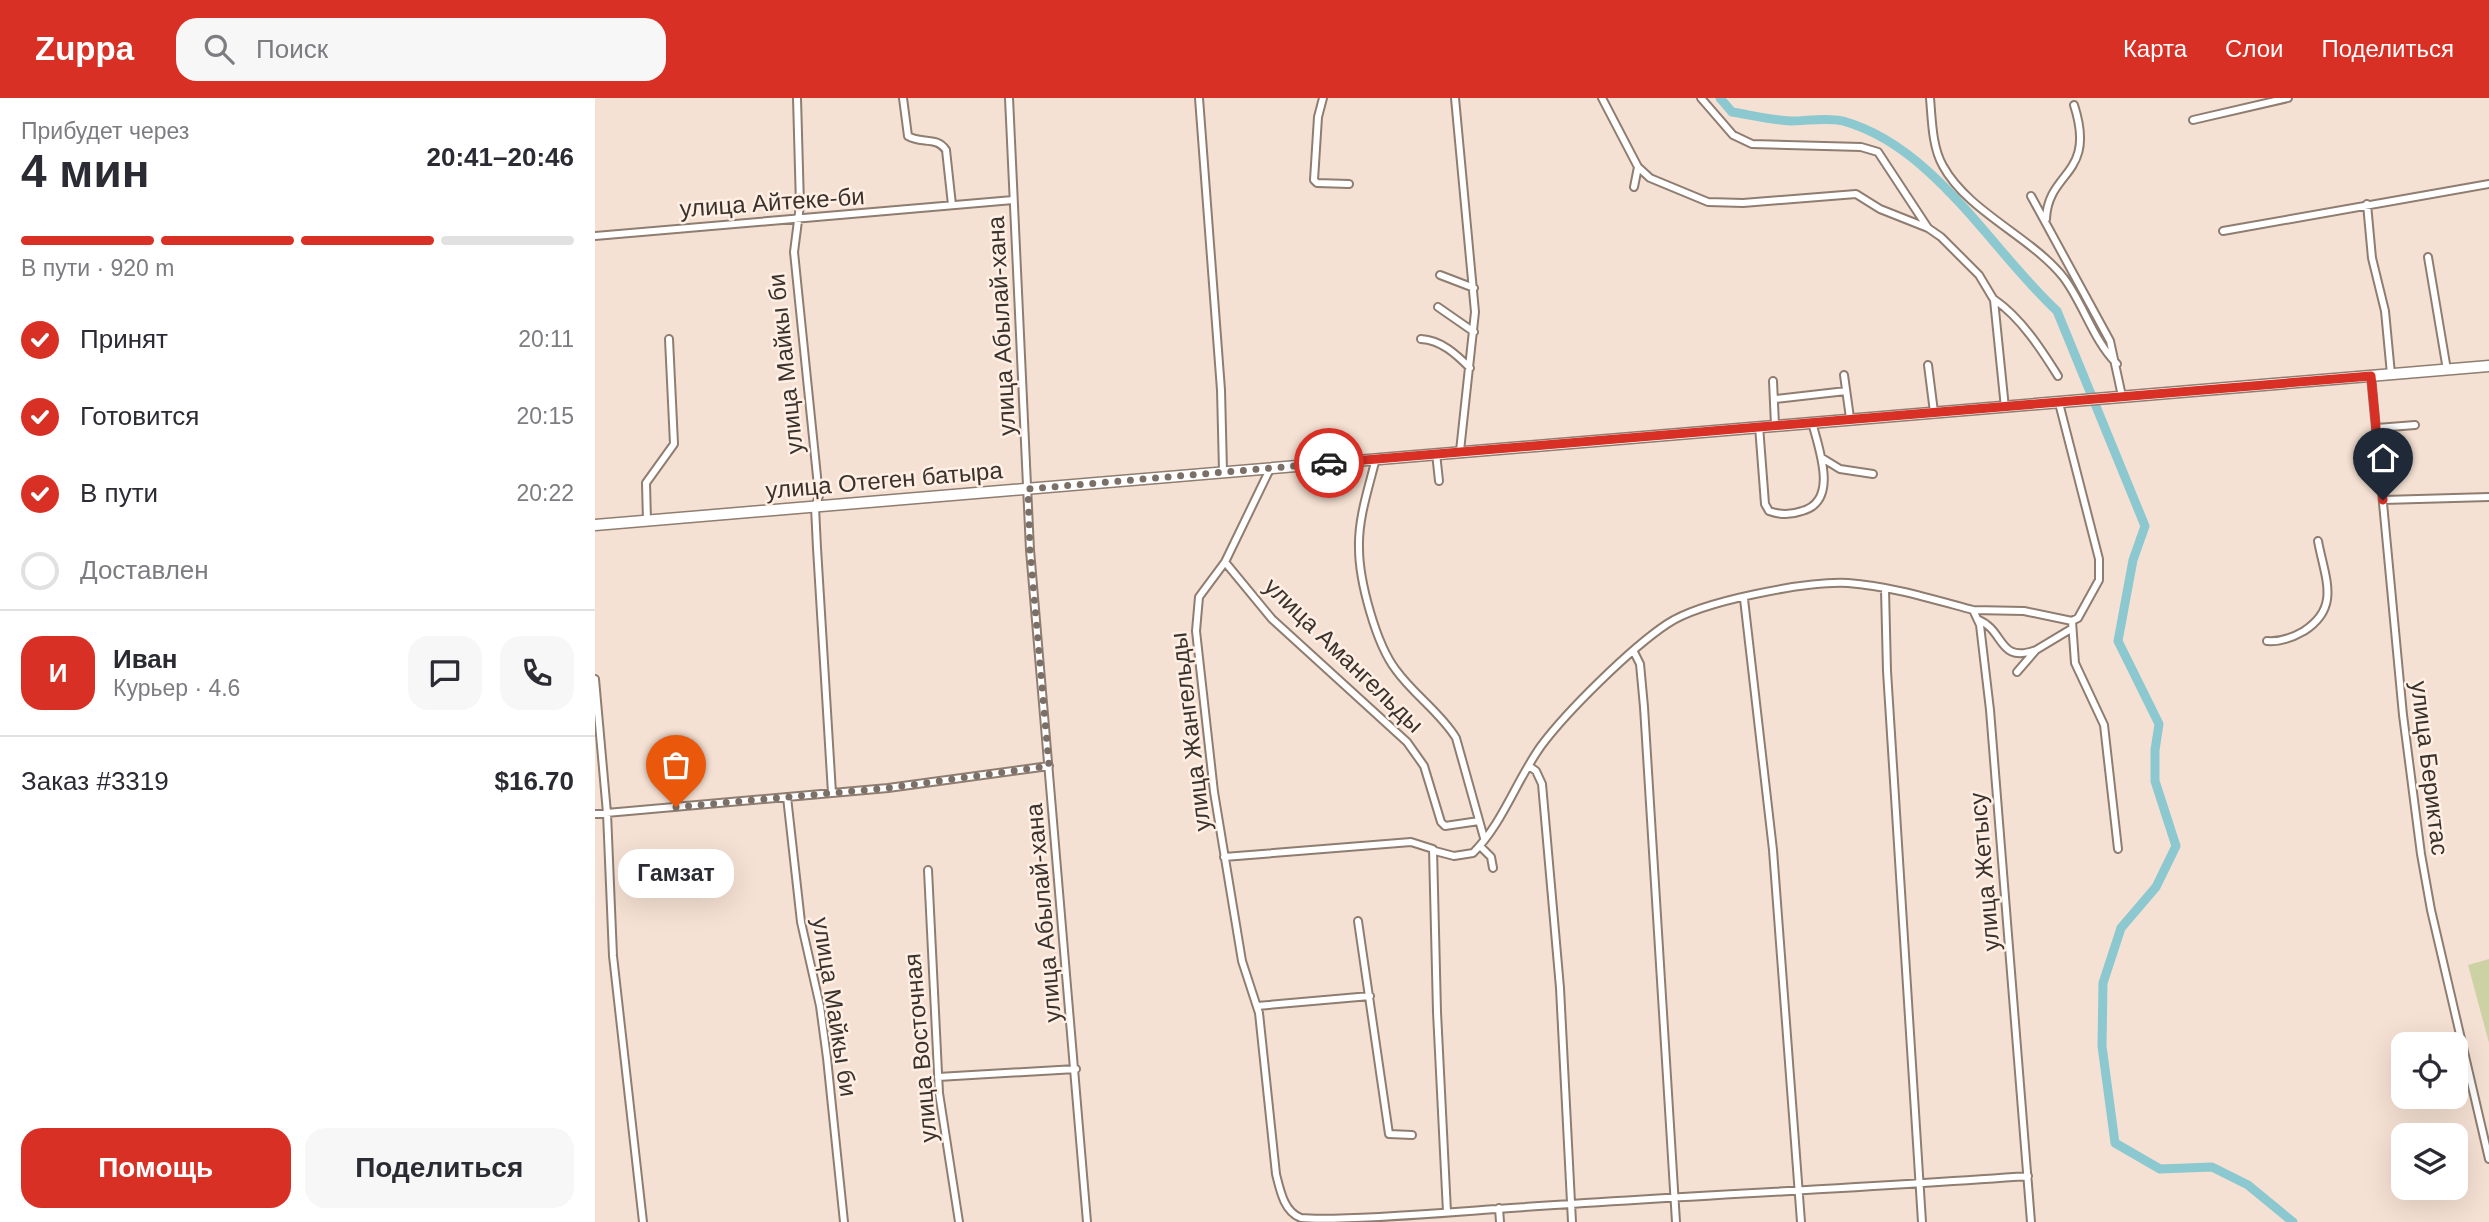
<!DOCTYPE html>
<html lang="ru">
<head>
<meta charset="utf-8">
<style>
  :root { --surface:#fff; --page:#f7f7f7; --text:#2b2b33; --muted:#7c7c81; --line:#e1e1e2; --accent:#d93025 }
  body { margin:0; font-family:Helvetica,sans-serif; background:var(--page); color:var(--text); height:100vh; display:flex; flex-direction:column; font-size:26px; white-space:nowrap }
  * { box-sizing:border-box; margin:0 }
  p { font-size:23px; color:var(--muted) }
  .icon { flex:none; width:38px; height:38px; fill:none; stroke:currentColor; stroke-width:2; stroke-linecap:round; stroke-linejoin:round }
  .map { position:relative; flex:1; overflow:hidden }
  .panel { display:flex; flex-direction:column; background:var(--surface); width:595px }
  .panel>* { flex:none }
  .tools { position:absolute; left:1796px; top:934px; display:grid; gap:14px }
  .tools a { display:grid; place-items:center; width:77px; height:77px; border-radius:14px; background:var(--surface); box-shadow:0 7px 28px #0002; font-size:35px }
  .pin { position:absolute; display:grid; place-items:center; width:60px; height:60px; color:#fff; margin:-72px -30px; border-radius:50% 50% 50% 0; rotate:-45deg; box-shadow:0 0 7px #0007 }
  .pin .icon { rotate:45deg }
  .courier { position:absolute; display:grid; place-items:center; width:70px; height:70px; margin:-35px; border:5px solid #d93025; border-radius:50%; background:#fff; color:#222; box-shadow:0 2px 9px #0007 }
  .bubble { position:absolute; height:49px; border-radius:21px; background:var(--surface); box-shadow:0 7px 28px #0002; font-size:23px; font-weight:700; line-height:49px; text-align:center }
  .headline em { font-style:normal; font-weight:700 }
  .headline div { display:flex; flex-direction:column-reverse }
  .headline { display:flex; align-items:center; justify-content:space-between; height:119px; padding:0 21px }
  h1 { font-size:46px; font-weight:700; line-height:52px }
  .bar { display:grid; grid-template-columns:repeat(4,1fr); gap:10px 7px; align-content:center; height:84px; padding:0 21px }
  .bar i { height:9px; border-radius:5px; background:var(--line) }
  .bar .on { background:var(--accent) }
  .bar p { grid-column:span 4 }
  .line { display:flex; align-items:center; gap:18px; padding:0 21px; border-top:2px solid var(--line) }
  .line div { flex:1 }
  .round { display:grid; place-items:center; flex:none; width:74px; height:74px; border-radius:21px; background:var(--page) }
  ol { padding:0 21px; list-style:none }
  li { display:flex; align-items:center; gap:21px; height:77px }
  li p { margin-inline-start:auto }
  li .icon { padding:7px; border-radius:50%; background:var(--accent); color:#fff; stroke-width:4 }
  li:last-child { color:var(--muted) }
  li i { width:38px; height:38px; border:4px solid var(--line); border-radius:50% }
  .cta { display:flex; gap:14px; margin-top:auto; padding:14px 21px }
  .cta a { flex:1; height:80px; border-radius:21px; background:var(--accent); color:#fff; font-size:28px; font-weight:700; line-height:80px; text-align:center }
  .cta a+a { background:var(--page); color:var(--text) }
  header { display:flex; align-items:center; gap:42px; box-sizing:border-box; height:98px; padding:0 35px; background:var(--accent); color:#fff }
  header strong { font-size:33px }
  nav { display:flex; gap:38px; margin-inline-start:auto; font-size:24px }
  .search { width:490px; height:63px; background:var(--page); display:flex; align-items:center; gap:18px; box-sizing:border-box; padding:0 24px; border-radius:21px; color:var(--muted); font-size:26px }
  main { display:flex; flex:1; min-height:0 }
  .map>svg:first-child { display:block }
</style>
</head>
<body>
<header>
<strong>Zuppa</strong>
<div class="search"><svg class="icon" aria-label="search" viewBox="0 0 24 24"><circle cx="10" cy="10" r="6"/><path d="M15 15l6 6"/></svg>Поиск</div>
<nav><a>Карта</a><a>Слои</a><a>Поделиться</a></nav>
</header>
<main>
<section class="panel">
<div class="headline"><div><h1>4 мин</h1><p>Прибудет через</p></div><em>20:41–20:46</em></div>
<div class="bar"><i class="on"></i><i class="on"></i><i class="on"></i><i></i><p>В пути · 920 m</p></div>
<ol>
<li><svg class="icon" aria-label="check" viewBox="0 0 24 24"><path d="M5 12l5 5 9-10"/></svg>Принят<p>20:11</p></li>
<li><svg class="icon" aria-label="check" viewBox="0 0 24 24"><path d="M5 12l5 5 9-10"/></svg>Готовится<p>20:15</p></li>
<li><svg class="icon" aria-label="check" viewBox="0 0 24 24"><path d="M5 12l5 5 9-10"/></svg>В пути<p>20:22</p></li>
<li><i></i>Доставлен</li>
</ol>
<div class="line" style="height:126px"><b class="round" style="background:var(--accent);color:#fff">И</b><div><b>Иван</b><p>Курьер · 4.6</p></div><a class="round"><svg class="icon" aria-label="chat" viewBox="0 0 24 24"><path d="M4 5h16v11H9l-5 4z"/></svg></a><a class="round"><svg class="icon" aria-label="phone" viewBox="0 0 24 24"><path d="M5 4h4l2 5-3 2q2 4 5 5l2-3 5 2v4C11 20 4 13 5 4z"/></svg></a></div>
<div class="line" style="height:91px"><div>Заказ #3319</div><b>$16.70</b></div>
<div class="cta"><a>Помощь</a><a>Поделиться</a></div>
</section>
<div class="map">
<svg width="1894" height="1124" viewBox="0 0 1894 1124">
  <rect width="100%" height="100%" fill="#f5e1d3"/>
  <path fill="#cdd2a5" d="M1894,861V945L1873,867Z"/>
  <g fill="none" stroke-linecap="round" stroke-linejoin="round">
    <path stroke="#8cc8cf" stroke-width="9" d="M1125,0L1137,14C1156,17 1176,22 1195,23C1212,23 1232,19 1248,23C1339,48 1396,152 1462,213L1550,428L1538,462L1523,543L1564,626L1560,652V683L1581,748L1561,789L1526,830L1508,885L1507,948L1520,1045L1565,1071L1617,1069L1653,1087L1698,1124"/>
    <g stroke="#8e7d70" stroke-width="10">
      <path id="minor" d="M202,0L205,107L199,154L224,398L220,409L222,450L237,695
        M308,0L313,38C325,46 342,38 351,52L357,107
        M414,0L435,452L492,1124
        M604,0L626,292L628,373
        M728,0L723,19L719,82L722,85L754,86
        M860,0L880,214L865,353
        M1007,0L1043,69L1055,80L1113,104L1148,105L1261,96L1285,111L1333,130L1346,139L1384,177L1399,202L1410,310
        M1106,0L1138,37L1157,46L1266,49L1283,54L1333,130
        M1335,0C1337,22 1337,49 1348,68C1373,114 1437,139 1469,180C1489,207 1498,242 1522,266
        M1598,22L1693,0
        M1039,89L1043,69
        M1436,98L1515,243L1527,298
        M1772,106L1777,160L1790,213L1796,276
        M1451,121C1453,72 1502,78 1479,7
        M1628,133L1894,86
        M0,138L418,102
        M1833,159L1852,272
        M845,177L879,190
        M1400,202C1426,220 1446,251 1463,278
        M843,209L879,234
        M826,241C846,242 861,256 875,270
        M1333,267L1339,314
        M1249,277L1255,320
        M1776,278L1808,617L1826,756L1836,812L1894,1061
        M1178,283L1180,327
        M1180,301L1251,293
        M1164,328L1170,406L1174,413C1185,417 1196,417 1207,413C1245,403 1223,349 1217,324
        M1782,330L1820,327
        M841,355L844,383
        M781,360C774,389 763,420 764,450C764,483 781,546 801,572C819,597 845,614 861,640L889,740
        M1227,360L1245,371L1278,376
        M675,371L630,464L604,499L601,533L619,694L647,863L664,915L681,1076C685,1092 689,1114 706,1120C743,1124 857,1114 902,1111C1079,1098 1256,1091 1433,1078
        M1788,402L1894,399
        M52,423L51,385L79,346L74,241
        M630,464L677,521L812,644L829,668L846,724L850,728L884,723
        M1290,491L1292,573L1327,1124
        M1149,501L1178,752L1206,1124
        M1378,512L1429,513L1477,523L1483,520L1504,482V461L1464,305
        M1384,522C1410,533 1403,566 1441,552
        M1477,523L1480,565L1509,627L1523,751
        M1672,543C1685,544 1697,540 1709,533C1746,509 1730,481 1723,443
        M1039,554L1045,566L1049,609L1081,1124
        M1422,574L1441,552L1476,531
        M0,581L12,715L18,858L48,1124
        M934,668L941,673L947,686L965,890L977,1124
        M192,699L206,824L225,908L232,960L249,1124
        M0,716L293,690L454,668
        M885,748L896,759L898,770
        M840,753L859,758L878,755C908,725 921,683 946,648C972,613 1036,550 1072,526C1106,503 1212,483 1253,485C1295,488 1337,501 1378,512L1385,527L1395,612L1436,1124
        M629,759L816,744L838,751L842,914L852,1114
        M333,772L344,995L364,1124
        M763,823L794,1036L817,1037
        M662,908L775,898
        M343,979L481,971
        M904,1110L905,1124"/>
    </g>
    <g stroke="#8e7d70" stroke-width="13">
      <path id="secondary" d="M0,427L1894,268"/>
    </g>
    <use href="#minor" stroke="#fff" stroke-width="6"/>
    <use href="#secondary" stroke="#fff" stroke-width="10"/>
  </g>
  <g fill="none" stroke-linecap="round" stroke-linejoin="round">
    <path stroke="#7b7067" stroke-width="7" stroke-dasharray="0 12.6" d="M81,709L293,690L454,668L435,452L433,391L734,365"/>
    <path stroke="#d93025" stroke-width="9" d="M734,365L1776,278L1788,402"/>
  </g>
  <g text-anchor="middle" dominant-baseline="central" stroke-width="5" stroke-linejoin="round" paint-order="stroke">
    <g font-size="24" fill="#3a332d" stroke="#ffefe4">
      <text transform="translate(177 104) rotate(-4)">улица Айтеке-би</text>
      <text transform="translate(406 228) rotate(-93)">улица Абылай-хана</text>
      <text transform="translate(190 266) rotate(-96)">улица Майкы би</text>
      <text transform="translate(289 382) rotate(-5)">улица Отеген батыра</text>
      <text transform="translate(749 557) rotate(44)">улица Амангельды</text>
      <text transform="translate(595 634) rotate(-97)">улица Жангельды</text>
      <text transform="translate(1835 670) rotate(83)">улица Бериктас</text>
      <text transform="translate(1389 774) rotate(-95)">улица Жетысу</text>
      <text transform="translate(448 815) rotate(-95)">улица Абылай-хана</text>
      <text transform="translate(240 909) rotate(81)">улица Майкы би</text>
      <text transform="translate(325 950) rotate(-95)">улица Восточная</text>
    </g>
  </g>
</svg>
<div class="tools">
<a><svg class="icon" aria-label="locate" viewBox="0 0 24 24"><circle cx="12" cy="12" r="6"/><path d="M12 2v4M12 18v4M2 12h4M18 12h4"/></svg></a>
<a><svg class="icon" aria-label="layers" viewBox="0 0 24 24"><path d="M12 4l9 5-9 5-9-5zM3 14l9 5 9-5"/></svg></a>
</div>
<div class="pin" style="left:81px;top:709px;background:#ea580c"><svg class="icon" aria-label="bag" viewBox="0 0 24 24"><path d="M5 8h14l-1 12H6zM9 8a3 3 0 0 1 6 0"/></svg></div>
<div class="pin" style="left:1788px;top:402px;background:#1f2937"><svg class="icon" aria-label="home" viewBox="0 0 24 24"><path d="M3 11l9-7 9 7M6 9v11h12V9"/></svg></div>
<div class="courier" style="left:734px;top:365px"><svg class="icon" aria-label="car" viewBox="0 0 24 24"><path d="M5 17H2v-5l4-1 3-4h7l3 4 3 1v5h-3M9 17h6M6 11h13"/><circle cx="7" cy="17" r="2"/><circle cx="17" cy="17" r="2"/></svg></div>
<div class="bubble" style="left:23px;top:751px;width:116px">Гамзат</div>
</div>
</main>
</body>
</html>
